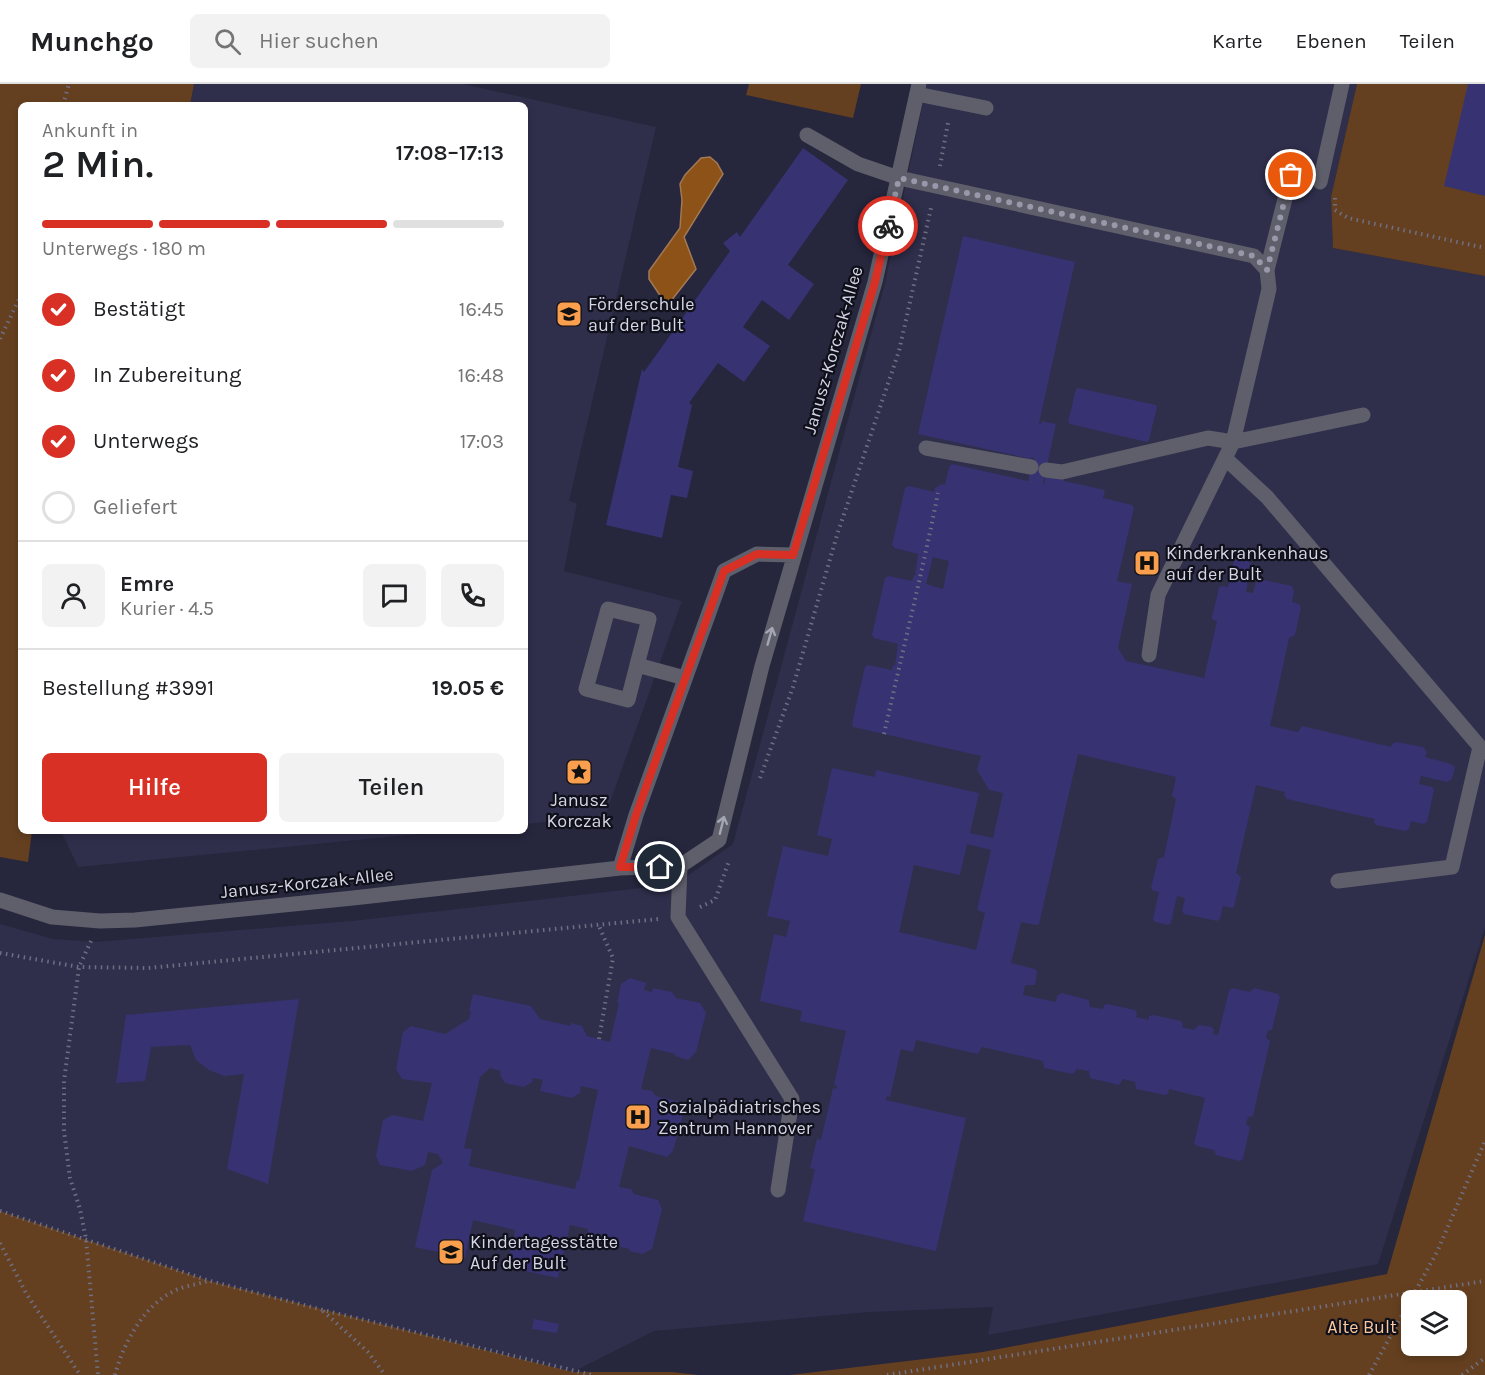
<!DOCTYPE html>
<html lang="de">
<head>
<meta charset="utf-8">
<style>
  :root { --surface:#fff; --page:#f2f2f2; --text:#202124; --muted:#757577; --line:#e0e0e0; --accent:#d93025 }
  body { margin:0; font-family:Karla,sans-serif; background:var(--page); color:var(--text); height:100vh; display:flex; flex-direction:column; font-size:22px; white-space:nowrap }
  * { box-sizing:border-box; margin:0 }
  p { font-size:20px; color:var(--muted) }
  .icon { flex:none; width:33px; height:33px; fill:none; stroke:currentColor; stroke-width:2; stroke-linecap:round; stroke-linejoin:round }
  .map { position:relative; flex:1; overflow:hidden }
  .side { position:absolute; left:18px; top:18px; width:510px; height:732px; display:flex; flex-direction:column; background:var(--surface); border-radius:9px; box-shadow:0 3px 9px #0003 }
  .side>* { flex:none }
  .controls { position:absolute; left:1401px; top:1206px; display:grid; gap:12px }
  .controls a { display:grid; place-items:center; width:66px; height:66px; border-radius:9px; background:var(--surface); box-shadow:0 3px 9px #0003; font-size:30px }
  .pin { position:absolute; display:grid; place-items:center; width:51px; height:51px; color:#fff; margin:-26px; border:3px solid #fff; border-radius:50%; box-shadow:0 2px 6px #0007 }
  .courier { position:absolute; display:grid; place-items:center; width:60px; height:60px; margin:-30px; border:4px solid #d93025; border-radius:50%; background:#fff; color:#222; box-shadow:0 2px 8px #0007 }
  .head em { font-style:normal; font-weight:600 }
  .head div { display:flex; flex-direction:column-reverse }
  .head { display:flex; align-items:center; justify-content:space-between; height:102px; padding:0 24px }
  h1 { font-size:39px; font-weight:600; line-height:45px }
  .bar { display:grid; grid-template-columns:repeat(4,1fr); gap:9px 6px; align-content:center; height:72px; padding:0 24px }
  .bar i { height:8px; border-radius:4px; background:var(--line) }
  .bar .active { background:var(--accent) }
  .bar p { grid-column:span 4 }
  .line { display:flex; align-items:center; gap:15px; padding:0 24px; border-top:2px solid var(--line) }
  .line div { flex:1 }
  .round { display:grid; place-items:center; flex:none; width:63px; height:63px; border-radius:9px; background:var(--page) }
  ol { padding:0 24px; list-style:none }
  li { display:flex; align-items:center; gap:18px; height:66px }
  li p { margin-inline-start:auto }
  li .icon { padding:6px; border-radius:50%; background:var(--accent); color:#fff; stroke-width:4 }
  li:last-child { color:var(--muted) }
  li i { width:33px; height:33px; border:3px solid var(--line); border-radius:50% }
  .button { display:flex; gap:12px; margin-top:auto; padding:12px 24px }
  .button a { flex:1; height:69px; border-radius:9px; background:var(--accent); color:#fff; font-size:24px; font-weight:600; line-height:69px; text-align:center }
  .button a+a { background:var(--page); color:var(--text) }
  header { display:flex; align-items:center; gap:36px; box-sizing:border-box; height:84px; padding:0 30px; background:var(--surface); border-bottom:2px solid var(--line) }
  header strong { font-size:28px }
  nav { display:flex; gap:33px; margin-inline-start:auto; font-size:21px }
  .search { width:420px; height:54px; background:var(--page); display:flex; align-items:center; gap:15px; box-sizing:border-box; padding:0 21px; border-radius:9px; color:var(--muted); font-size:22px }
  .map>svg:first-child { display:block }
</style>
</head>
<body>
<header>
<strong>Munchgo</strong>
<div class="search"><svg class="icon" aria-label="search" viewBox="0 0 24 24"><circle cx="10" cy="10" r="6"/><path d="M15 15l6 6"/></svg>Hier suchen</div>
<nav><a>Karte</a><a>Ebenen</a><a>Teilen</a></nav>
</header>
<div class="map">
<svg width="1485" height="1291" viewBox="0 0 1485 1291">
  <rect width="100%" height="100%" fill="#26263d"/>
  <path fill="#2f2f4c" d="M194,0H463L656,43L569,417L577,419L564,487L682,517L605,732L525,740V21H190Z
    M927,0H1357L1331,113L1333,164L1485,192V844L1378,1180L988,1251L993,1223L869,1228L654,1247L573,1288L210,1197L0,1127V840L53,855L95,858L352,837L676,800L733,760L885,199Z
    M61,747H448L78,783Z"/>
  <path fill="#654020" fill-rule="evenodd" d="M0,0H194L190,21H21V747H32L28,778L0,773Z
    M749,0H861L853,34L746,11Z
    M1357,0H1485V192L1333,164L1331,113Z
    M1485,851V1291H790L983,1268L1387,1190ZM1412,1216H1456V1262H1412Z
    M0,1127L210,1197L573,1288H672L698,1291H0Z"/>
  <path fill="#8d5217" stroke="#a27955" stroke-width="1.5" d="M710,73L717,79L723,90L684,153L696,185L667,222L649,195V187L680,144L682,116L680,100L685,91L701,74Z"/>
  <path fill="#373271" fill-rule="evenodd" d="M1468,0H1485V112L1444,102Z
    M803,64L848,96L788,181L814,200L789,236L762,216L743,243L770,262L744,298L718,279L689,319L692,321L678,383L693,387L687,414L671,411L662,454L606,441L642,285L644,288L730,167L723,159L737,148L740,153Z
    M963,152L1075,178L1039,339L1041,340L1042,337L1056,340L1043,400L1044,401L1046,392L1062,395L1064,397L1105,406L1103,414L1132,421L1134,424L1117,497L1132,500L1118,564L1126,577L1204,594L1217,537L1213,536L1212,533L1219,504L1221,502L1228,503L1234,476L1237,474L1249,477L1251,481L1246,508L1253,509L1256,498L1259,495L1292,502L1294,507L1292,518L1299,520L1301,524L1295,551L1289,554L1270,642L1298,648L1302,642L1391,663L1392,660L1397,658L1423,663L1427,668L1425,673L1451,680L1455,683L1452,695L1447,698L1421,692L1419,700L1432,703L1434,706L1427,738L1423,740L1411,737L1409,745L1405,747L1376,741L1374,738L1375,735L1287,715L1284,711L1285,708L1256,701L1236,789L1241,793L1234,823L1232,824L1223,822L1220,835L1217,837L1184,830L1182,827L1185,814L1177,812L1171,839L1168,841L1155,838L1153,835L1159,808L1153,807L1151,804L1158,775L1164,773L1176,715L1172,712L1176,693L1078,670L1039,840L1036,841L1021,838L1011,879L1035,885L1037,888L1035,901H1025L1023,911L1056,918L1057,912L1062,909L1089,916L1090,923L1103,925L1104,921L1107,920L1135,926L1137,929L1136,933L1149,936V932L1153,931L1181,937L1183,940L1182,943L1194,946L1199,941L1212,943L1214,946L1213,950L1218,951L1229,907L1232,904L1250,908L1254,904L1278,910L1280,913L1272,946H1268L1266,954L1270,957L1253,1032L1248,1033L1246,1040L1250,1043L1243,1075L1239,1077L1216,1071L1214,1066L1197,1062L1194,1059L1205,1014L1169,1005L1168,1010L1165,1011L1136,1005L1135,998L1123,995L1119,1001L1090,994L1089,987L1077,985L1073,990L1044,984L1043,977L982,963L978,970L916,956L913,968L901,965L890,1013L887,1012L886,1016L966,1034L936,1167L803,1137L815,1085L810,1084L817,1055L821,1056L833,1004L836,1005L837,1002L834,1001L846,947L800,937L802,927L760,917L774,850L786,853L790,837L767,832L783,762L828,772L832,755L817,751L832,684L875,693L876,686L979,709L970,749L993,754L1003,709L989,706L977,686L981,672L853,643L852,639L865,583L868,581L892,586L893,581L895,582L898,560L874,554L872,551L885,494L889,492L912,497L914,491L915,492L918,470L895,464L892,461L905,404L909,402L934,408L935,404L942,400L945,401L949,383L952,380L1028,397L1034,374L1031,373V375L918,350ZM933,473L949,477L943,505L926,500ZM967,760L991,766L977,826L985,829L976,866L899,848L914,781L960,791Z
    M1078,304L1156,321L1157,323L1149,356L1147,358L1070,340L1068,338L1076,305Z
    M630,894L646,899L644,906L652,908L653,904L672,908L676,914L700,919L706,929L696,968L688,976L675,972V970L651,964L641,1005L652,1007L656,1012L680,1018L684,1027L673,1067L667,1073L629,1062L619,1103L631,1105L634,1110L658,1116L662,1125L652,1165L642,1170L629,1167L630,1165L586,1155L588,1145L570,1141L558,1194L507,1183L515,1146L473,1136L465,1174L415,1163L432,1086L443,1079L438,1070L428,1068L425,1081L412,1087L380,1081L376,1072L383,1036L393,1031L423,1037L432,999L402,995L396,985L403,948L411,942L445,950L469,935L471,927H469L473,910L531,922L540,935L571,942V939L582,942L587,952L610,958L619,919H617L621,900ZM490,984L501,987L500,991L505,999L524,1003L532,998L533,994L543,996L540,1007L572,1014L580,1009L581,1002L598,1006L579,1097L577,1096L575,1105L469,1082L472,1065L464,1064L480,993Z
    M299,915L268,1100L227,1085L244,990L224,992L209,986L196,976L190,961L151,963L145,997L116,999L126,931Z
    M534,1235L559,1240L557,1249L532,1245Z"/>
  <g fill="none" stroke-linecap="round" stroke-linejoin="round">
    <path stroke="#6f6f83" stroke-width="4" stroke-dasharray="1.5 4.5" stroke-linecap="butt" d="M63,21L69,0
      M940,82L948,39
      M1335,114V126L1348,134L1485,164
      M0,255L21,211
      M884,650C902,569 922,490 938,409
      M760,694L793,603L837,451L899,267L931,124
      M700,823L715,816L729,777
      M91,857L79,883L64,997V1047L70,1094L80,1125L86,1155L98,1291
      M0,869L79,883L148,884L659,835
      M599,955L613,874L599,842
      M0,1127L210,1197L323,1226L592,1291
      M0,1159L26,1209L80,1291
      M323,1227L368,1268L385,1291
      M115,1291C123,1260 143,1223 172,1208C182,1202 196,1201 208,1197
      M887,1291L1485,1197
      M1369,1291L1437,1168L1485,1057
      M1462,1291L1485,1274"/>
    <path stroke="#5e5f6b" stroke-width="15" d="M917,10L986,24
      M807,51L858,80L899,94L1254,172L1267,186L1269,205L1233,358L1158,511L1149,571
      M1320,98L1342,0
      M1267,186L1291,91
      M926,364L1031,383
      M1226,375L1267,413L1480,663L1452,783L1338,797
      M1046,386L1062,388L1208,354L1233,358L1363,331
      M637,581L628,616L586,605L608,525L649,535L637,581L685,594
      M680,782L678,833L792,1015L778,1106"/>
    <path stroke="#5e5f6b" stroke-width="15" d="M620,784L636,731L724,487L757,470L793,471
      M0,816L52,833L100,837L135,836L353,814L620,784L680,782L719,756L762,582L875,198L919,0"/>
  </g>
  <defs><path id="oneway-shaft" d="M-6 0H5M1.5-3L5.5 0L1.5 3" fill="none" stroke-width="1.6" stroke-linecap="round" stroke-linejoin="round" transform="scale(1.5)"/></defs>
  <g stroke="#a5a6b4">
    <use href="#oneway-shaft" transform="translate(770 552) rotate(-74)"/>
    <use href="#oneway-shaft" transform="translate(722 741) rotate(-76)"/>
  </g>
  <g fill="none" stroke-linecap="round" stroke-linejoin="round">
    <path stroke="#9798aa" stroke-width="6" stroke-dasharray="0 10.8" d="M888,142L899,94L1254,172L1267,186L1291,91"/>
    <path stroke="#d93025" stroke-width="8" d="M660,783H620L636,731L724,487L757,470L793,471L875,198L888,142"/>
  </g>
  <defs>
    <g id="school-square" transform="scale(1.35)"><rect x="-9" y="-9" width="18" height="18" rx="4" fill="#f99f4d" stroke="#10101b"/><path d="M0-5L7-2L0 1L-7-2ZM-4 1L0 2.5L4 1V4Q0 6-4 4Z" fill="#111"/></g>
    <g id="hospital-square" transform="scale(1.35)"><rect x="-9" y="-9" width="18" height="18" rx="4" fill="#f99f4d" stroke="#10101b"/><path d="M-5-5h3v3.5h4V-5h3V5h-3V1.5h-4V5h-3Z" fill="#111"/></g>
    <g id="sight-square" transform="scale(1.35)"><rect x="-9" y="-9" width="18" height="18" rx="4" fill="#f99f4d" stroke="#10101b"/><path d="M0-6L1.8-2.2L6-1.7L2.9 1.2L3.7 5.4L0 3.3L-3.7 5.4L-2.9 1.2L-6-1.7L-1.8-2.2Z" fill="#111"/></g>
  </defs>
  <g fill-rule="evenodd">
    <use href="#school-square" x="569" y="230"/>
    <use href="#hospital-square" x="1147" y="479"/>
    <use href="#sight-square" x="579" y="688"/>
    <use href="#hospital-square" x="638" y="1033"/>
    <use href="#school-square" x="451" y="1168"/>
  </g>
  <g text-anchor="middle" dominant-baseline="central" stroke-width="4.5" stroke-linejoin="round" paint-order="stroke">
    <g font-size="18" fill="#d4d5e5" stroke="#10101b" text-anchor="start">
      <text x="588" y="220">Förderschule<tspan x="588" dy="21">auf der Bult</tspan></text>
      <text x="1166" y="469">Kinderkrankenhaus<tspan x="1166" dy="21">auf der Bult</tspan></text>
      <text x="579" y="716" text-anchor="middle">Janusz<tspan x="579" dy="21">Korczak</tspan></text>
      <text x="658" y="1023">Sozialpädiatrisches<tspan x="658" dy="21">Zentrum Hannover</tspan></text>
      <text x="470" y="1158">Kindertagesstätte<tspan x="470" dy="21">Auf der Bult</tspan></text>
    </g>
    <g font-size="18" fill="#d4d5e5" stroke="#10101b">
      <text transform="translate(833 266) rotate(-74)">Janusz-Korczak-Allee</text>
      <text transform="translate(307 799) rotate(-6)">Janusz-Korczak-Allee</text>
    </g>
    <g font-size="18" fill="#fbc79c" stroke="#10101b">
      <text x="1362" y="1243">Alte Bult</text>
    </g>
  </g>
</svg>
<div class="controls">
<a><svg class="icon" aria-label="layers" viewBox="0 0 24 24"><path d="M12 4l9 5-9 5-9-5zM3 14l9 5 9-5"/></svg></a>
</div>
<div class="pin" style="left:1291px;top:91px;background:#ea580c"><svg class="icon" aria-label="bag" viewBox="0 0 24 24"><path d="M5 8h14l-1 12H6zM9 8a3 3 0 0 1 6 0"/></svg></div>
<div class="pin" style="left:660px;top:783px;background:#1f2937"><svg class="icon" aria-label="home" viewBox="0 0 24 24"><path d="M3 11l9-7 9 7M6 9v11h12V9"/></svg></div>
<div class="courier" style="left:888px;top:142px"><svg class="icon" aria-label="bike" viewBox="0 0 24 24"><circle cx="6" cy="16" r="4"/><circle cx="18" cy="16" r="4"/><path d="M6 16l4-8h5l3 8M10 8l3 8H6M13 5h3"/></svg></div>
<section class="side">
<div class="head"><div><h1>2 Min.</h1><p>Ankunft in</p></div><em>17:08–17:13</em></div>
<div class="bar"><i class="active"></i><i class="active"></i><i class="active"></i><i></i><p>Unterwegs · 180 m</p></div>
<ol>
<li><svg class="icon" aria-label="check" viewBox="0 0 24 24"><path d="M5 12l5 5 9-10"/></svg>Bestätigt<p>16:45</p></li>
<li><svg class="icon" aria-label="check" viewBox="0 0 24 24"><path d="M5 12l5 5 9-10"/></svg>In Zubereitung<p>16:48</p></li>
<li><svg class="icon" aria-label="check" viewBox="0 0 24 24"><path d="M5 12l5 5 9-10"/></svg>Unterwegs<p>17:03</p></li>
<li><i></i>Geliefert</li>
</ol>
<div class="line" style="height:108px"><a class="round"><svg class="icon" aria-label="person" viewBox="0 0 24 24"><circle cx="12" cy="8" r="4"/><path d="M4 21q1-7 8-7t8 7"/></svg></a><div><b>Emre</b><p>Kurier · 4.5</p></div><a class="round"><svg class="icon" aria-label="chat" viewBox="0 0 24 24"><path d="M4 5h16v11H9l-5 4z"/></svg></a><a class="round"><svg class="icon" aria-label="phone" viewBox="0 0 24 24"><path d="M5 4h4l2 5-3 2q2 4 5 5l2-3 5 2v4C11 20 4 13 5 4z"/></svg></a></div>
<div class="line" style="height:78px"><div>Bestellung #3991</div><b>19.05 €</b></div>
<div class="button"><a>Hilfe</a><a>Teilen</a></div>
</section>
</div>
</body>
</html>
